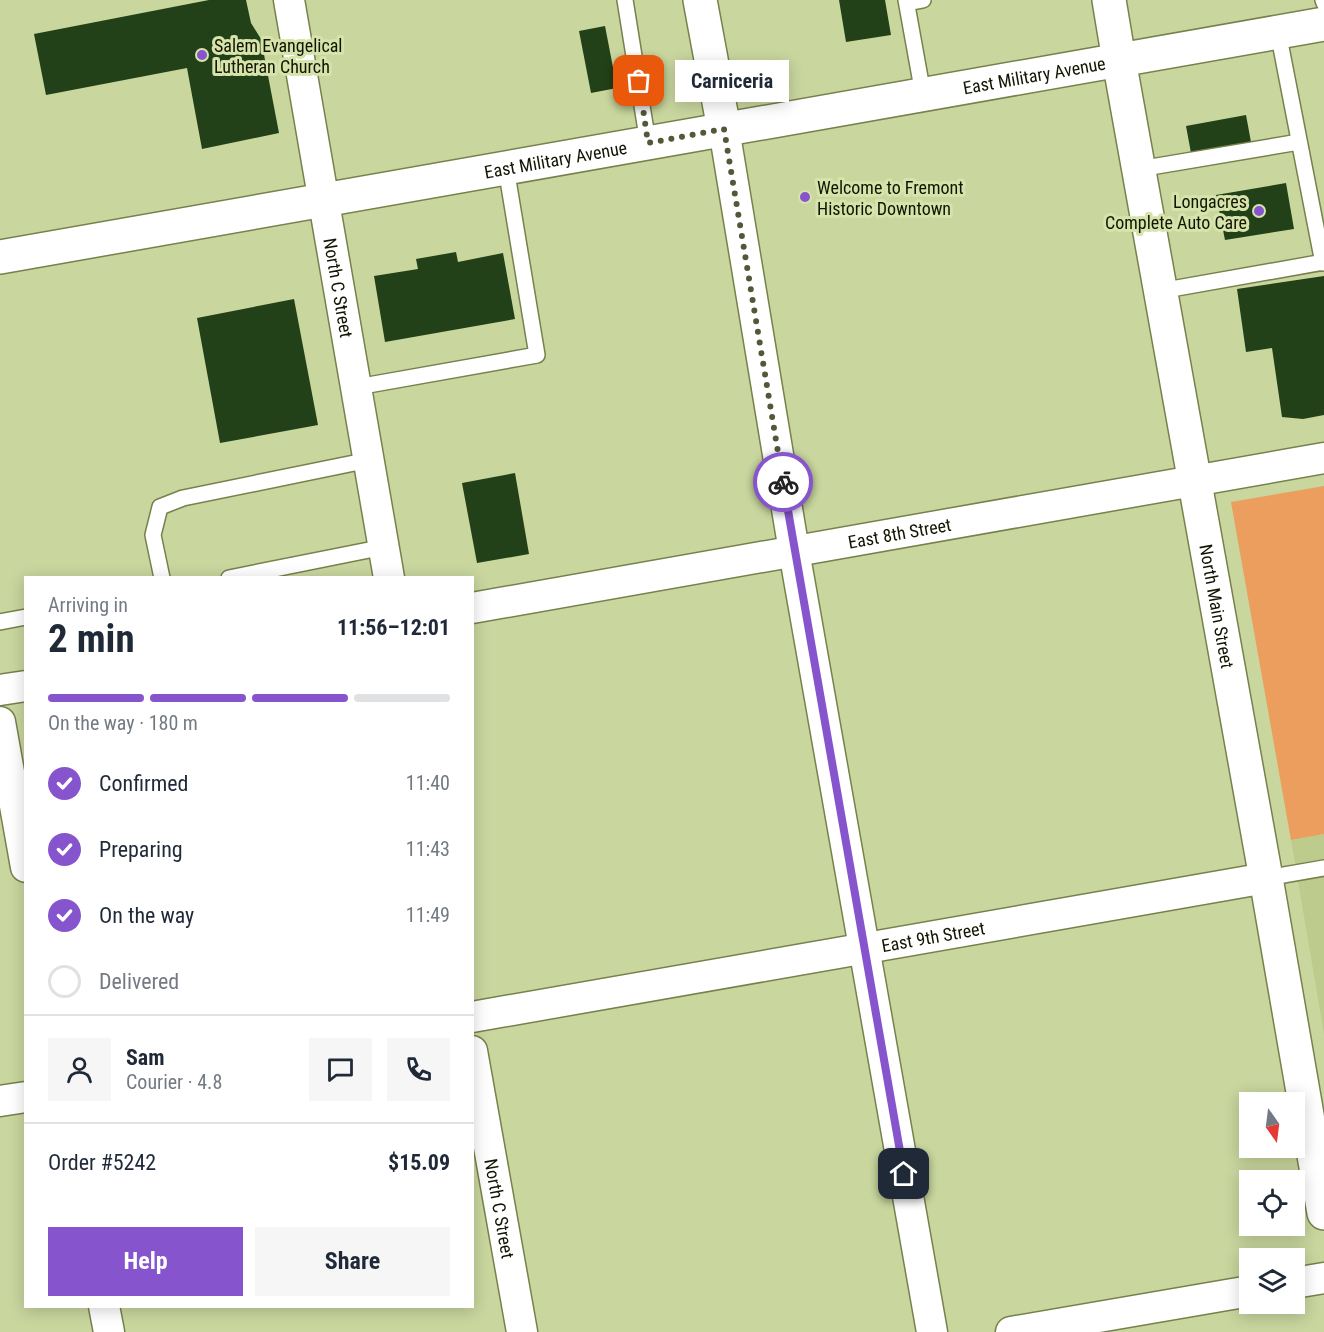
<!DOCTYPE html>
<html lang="en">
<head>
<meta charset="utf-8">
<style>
  :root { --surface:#fff; --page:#f6f6f7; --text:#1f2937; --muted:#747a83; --line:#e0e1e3; --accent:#8655ce }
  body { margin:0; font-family:"Roboto Condensed",sans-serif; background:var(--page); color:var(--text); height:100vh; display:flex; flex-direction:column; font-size:22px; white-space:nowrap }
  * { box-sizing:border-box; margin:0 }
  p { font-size:20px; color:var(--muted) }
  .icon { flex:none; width:33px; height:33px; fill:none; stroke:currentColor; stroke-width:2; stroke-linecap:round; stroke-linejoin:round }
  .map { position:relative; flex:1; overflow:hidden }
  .panel { position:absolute; left:24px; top:576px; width:450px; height:732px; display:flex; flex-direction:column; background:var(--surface); border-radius:0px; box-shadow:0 3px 15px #0003 }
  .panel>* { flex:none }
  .needle { width:39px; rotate:166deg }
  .tools { position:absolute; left:1239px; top:1092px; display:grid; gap:12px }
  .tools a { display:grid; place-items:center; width:66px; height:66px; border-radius:0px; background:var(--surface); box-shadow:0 3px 15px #0003; font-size:30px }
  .pin { position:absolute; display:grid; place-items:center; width:51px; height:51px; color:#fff; margin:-26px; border-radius:12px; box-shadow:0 3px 9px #0006 }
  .courier { position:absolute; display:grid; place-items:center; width:60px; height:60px; margin:-30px; border:4px solid #8655ce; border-radius:50%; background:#fff; color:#222; box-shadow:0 2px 8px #0007 }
  .bubble { position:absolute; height:42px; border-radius:0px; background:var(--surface); box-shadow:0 3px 15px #0003; font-size:20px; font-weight:700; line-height:42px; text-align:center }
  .summary em { font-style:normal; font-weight:700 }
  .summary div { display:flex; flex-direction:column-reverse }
  .summary { display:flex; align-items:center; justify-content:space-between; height:102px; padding:0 24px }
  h1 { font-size:39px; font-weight:700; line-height:45px }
  .bar { display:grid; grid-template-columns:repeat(4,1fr); gap:9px 6px; align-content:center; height:72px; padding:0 24px }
  .bar i { height:8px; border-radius:4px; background:var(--line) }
  .bar .active { background:var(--accent) }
  .bar p { grid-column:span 4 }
  .line { display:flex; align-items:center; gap:15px; padding:0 24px; border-top:2px solid var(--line) }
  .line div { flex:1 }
  .round { display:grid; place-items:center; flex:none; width:63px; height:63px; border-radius:0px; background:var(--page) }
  ol { padding:0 24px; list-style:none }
  li { display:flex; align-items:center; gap:18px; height:66px }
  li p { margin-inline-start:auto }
  li .icon { padding:6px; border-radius:50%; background:var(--accent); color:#fff; stroke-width:4 }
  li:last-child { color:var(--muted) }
  li i { width:33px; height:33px; border:3px solid var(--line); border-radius:50% }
  .button { display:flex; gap:12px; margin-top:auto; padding:12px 24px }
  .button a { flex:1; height:69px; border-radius:0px; background:var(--accent); color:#fff; font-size:24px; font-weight:700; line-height:69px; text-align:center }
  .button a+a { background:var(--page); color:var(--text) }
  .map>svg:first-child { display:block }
</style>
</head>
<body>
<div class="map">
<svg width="1324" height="1332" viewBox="0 0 1324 1332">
  <rect width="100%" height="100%" fill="#c9d69e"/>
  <path fill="#bdcc8d" d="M1324,834V1034L1291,840Z"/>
  <path fill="#ec9e5e" d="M1324,486V834L1291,840L1231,502Z"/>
  <path fill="#224118" d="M209,0H246L251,23L261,39L279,133L202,149L187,68L46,95L34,34Z
    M839,0H885L891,35L846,42Z
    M605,26L617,88L591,93L579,31Z
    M1246,115L1251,142L1191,153L1186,126Z
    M1286,183L1294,229L1225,240L1216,195Z
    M456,252L458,262L503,253L515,319L385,342L374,276L418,269L416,259Z
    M1324,276V415L1303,419L1282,417L1272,348L1246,352L1237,289Z
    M294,299L318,425L220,443L197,318Z
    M515,473L529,554L477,563L462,483Z"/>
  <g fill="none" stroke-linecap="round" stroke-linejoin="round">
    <g stroke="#76814c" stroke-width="18">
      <path id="service" d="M625,0L648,143
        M906,0L923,94
        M1323,0L1324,3
        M907,3L923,0
        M1278,32L1323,263
        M1139,169L1299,142
        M1160,291L1324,262
        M357,387L537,355L506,168
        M162,578L153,535L160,507L183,498L369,460
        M229,578L384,547
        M0,622L26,617
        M1266,878L1324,868"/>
    </g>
    <g stroke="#76814c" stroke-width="33">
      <g id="minor">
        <path id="s1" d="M289,0L389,578"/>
        <path d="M724,129L794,551L932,1332"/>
        <path id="s2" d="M472,608L1324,458"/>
        <path d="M0,690L26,686"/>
        <path d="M0,722L26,867"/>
        <path id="s3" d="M472,1017L1266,878"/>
        <path id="s4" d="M472,1051L522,1332"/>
        <path d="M0,1101L26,1097"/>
        <path d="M1294,1283L1324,1278"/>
        <path d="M104,1306L109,1332"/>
        <path d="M1011,1332L1250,1291"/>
      </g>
    </g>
    <g stroke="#76814c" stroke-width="36">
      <g id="tertiary">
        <path id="s5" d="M1119,60L1266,878L1324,1213"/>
      </g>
    </g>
    <g stroke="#76814c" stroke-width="36">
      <g id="secondary">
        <path d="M700,0L724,129"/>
        <path d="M1109,0L1119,60"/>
        <path id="s6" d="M0,257L1324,24"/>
      </g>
    </g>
    <use href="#service" stroke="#fff" stroke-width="15"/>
    <use href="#minor" stroke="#fff" stroke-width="30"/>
    <use href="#tertiary" stroke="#fff" stroke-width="33"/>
    <use href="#secondary" stroke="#fff" stroke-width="33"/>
  </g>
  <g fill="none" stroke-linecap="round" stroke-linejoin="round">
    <path stroke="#515939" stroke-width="6" stroke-dasharray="0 10.8" d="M639,81L648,143L724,129L783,482"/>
    <path stroke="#8655ce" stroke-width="8" d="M783,482L904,1174"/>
  </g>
  <g fill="#8655ce" stroke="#d6e3aa" stroke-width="2">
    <circle cx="202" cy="55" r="6"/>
    <circle cx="805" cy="197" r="6"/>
    <circle cx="1259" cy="211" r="6"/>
  </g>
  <g text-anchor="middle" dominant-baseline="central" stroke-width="6" stroke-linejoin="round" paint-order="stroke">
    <g font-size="18" fill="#111502" stroke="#d6e3aa" text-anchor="start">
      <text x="214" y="45">Salem Evangelical<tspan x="214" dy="21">Lutheran Church</tspan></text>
      <text x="817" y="187">Welcome to Fremont<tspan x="817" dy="21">Historic Downtown</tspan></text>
      <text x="1247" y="201" text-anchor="end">Longacres<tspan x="1247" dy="21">Complete Auto Care</tspan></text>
    </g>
    <g font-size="18" fill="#111502" stroke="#d6e3aa">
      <text stroke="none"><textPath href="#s6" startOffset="1050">East Military Avenue</textPath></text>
      <text stroke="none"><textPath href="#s6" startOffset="564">East Military Avenue</textPath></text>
      <text stroke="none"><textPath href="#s1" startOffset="292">North C Street</textPath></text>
      <text stroke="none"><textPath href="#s2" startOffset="434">East 8th Street</textPath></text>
      <text stroke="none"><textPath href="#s5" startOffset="555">North Main Street</textPath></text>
      <text stroke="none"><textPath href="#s3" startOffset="468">East 9th Street</textPath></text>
      <text stroke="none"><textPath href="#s4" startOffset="160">North C Street</textPath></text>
    </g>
  </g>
</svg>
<div class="tools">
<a><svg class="needle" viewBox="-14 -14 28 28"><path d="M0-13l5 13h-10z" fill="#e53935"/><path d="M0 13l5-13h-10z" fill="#747a83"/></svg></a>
<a><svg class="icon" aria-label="locate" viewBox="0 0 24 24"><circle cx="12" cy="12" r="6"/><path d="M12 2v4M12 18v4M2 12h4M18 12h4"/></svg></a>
<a><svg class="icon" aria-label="layers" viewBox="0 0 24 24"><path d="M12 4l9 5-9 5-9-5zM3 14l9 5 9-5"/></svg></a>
</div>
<div class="pin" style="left:639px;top:81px;background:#ea580c"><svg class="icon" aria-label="bag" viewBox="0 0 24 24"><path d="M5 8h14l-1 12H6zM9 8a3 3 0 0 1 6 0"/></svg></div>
<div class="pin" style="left:904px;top:1174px;background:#1f2937"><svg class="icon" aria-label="home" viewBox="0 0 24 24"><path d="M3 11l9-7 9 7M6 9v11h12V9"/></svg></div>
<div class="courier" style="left:783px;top:482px"><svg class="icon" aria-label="bike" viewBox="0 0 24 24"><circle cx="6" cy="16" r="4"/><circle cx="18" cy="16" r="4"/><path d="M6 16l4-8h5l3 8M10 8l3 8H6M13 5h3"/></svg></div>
<div class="bubble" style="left:675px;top:60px;width:114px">Carniceria</div>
<section class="panel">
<div class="summary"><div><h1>2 min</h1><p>Arriving in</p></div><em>11:56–12:01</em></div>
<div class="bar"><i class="active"></i><i class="active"></i><i class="active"></i><i></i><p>On the way · 180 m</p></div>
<ol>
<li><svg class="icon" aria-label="check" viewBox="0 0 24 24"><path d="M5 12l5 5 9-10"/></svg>Confirmed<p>11:40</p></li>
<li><svg class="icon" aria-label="check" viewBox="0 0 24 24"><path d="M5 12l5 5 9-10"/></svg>Preparing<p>11:43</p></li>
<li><svg class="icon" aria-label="check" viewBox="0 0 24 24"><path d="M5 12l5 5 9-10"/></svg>On the way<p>11:49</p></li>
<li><i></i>Delivered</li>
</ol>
<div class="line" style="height:108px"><a class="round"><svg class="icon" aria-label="person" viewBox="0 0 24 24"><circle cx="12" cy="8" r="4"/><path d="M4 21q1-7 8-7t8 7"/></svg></a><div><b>Sam</b><p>Courier · 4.8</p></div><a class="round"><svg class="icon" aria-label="chat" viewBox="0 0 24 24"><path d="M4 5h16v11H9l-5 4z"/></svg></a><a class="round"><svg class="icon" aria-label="phone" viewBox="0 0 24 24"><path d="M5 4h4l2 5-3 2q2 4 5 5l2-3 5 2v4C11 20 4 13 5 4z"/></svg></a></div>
<div class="line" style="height:78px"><div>Order #5242</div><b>$15.09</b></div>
<div class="button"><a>Help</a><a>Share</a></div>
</section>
</div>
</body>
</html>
